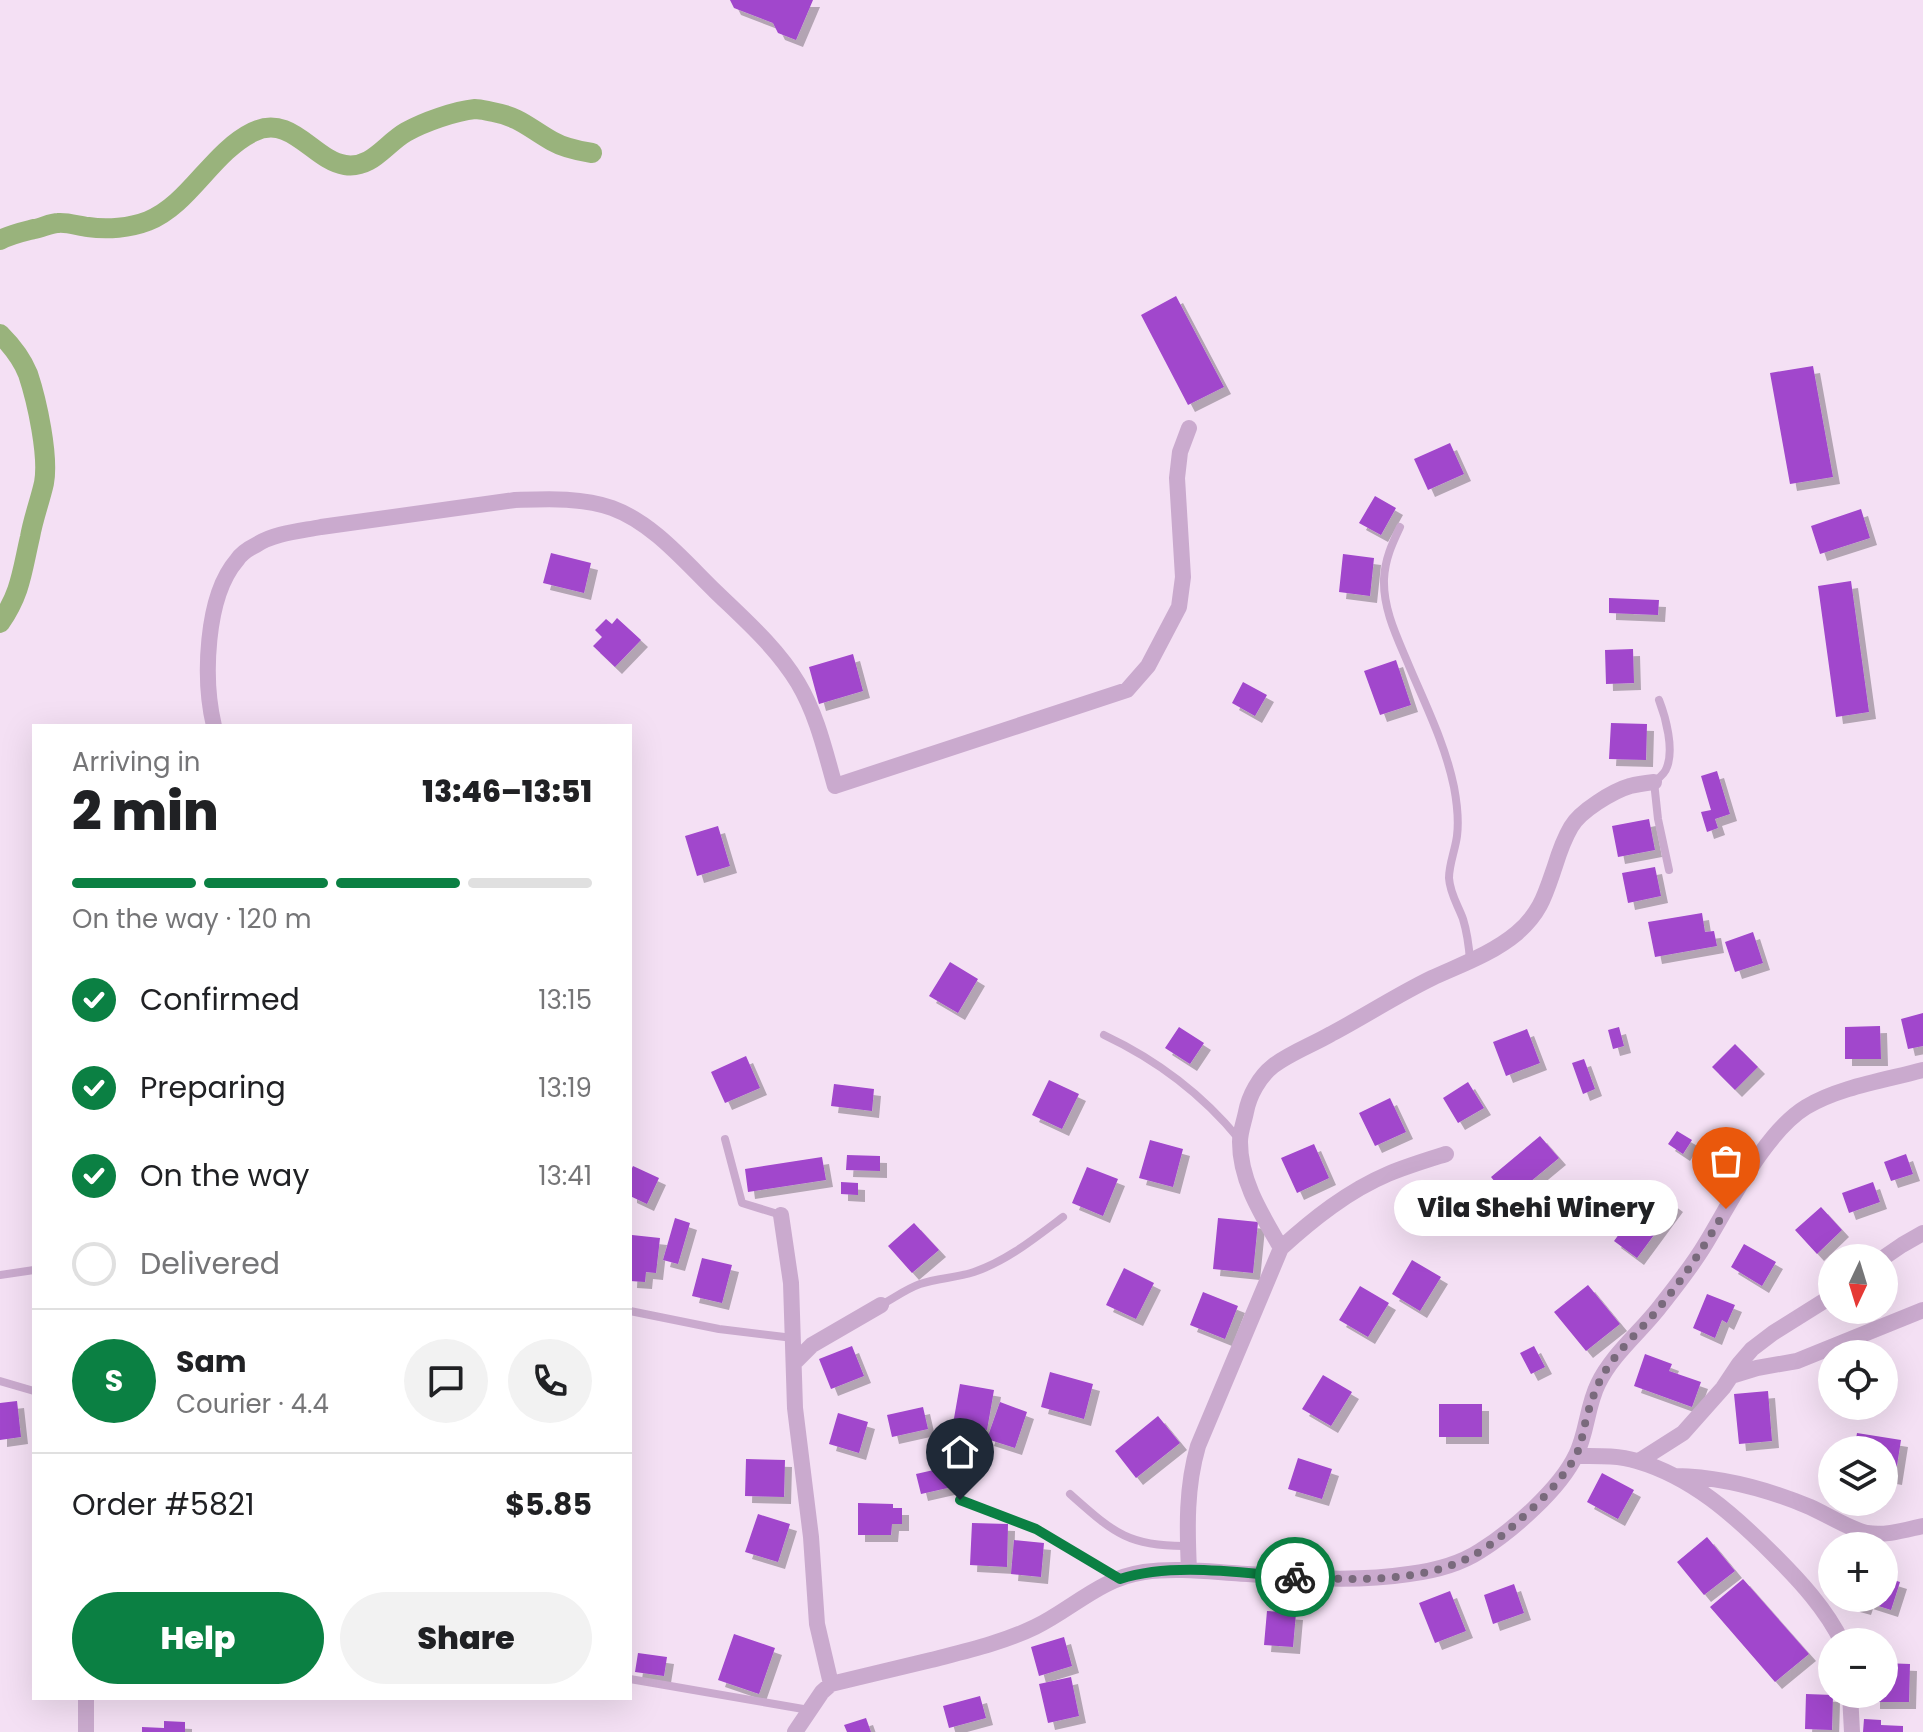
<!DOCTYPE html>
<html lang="en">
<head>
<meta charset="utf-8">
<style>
  :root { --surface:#fff; --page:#f2f2f2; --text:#202124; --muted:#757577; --line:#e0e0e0; --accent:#0b8043 }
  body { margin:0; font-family:Poppins,sans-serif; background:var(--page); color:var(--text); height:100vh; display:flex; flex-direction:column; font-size:30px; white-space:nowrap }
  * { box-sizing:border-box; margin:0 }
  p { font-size:26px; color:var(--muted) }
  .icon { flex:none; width:44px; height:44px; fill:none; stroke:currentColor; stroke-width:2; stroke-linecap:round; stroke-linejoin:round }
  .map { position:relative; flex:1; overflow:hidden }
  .sheet { position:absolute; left:32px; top:724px; width:600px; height:976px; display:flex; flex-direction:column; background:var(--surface); border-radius:0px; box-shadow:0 8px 32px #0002 }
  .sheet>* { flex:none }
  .needle { width:52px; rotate:184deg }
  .tools { position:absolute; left:1818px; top:1244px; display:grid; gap:16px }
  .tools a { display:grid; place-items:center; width:80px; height:80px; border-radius:50%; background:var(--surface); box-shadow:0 8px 32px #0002; font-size:40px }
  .pin { position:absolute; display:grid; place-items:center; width:68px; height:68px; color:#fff; margin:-82px -34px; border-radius:50% 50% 50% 0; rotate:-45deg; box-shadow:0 0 8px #0007 }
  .pin .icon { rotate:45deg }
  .courier { position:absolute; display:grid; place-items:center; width:80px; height:80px; margin:-40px; border:6px solid #0b8043; border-radius:50%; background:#fff; color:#222; box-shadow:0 2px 10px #0007 }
  .bubble { position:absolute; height:56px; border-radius:28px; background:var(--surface); box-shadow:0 8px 32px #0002; font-size:26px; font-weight:800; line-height:56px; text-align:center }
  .head em { font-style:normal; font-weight:800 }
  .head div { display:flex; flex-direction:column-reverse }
  .head { display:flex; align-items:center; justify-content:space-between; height:136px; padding:0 40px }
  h1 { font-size:52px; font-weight:800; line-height:60px }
  .bar { display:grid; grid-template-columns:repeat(4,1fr); gap:12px 8px; align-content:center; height:96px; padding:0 40px }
  .bar i { height:10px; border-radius:6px; background:var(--line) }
  .bar .active { background:var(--accent) }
  .bar p { grid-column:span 4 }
  .line { display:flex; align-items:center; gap:20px; padding:0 40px; border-top:2px solid var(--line) }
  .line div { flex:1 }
  .round { display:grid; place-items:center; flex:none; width:84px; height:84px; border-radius:42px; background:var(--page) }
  ol { padding:0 40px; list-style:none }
  li { display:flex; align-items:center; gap:24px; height:88px }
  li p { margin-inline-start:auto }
  li .icon { padding:8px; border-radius:50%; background:var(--accent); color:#fff; stroke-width:4 }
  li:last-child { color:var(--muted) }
  li i { width:44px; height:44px; border:4px solid var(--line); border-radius:50% }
  .primary-button { display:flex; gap:16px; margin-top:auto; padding:16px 40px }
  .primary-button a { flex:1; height:92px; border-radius:48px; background:var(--accent); color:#fff; font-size:32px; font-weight:800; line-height:92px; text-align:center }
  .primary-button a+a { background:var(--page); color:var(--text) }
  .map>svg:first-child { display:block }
</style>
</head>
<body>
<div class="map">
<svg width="1923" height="1732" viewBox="0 0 1923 1732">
  <defs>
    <filter id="shadow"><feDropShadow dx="7" dy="7" stdDeviation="0" flood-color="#0004"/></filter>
  </defs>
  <rect width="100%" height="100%" fill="#f4e0f4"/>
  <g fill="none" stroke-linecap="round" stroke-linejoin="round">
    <path stroke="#99b37c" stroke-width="20" d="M0,240C12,234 22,232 34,229C42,228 50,223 58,223C67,222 79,226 88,227C107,230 130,228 148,221C189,205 212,152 253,132C291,113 313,160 345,165C372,169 385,144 406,132C424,122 455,111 475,109C481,109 487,111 493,112C520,117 529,128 552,141C564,148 579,151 592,153
      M0,334C11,345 22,359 28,374C37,401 49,456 44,483C40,501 33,519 30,537C22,571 21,593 0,623"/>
  </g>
  <path fill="#a146cc" filter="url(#shadow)" d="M730,0H813L796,40L778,33L773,23L734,8Z
    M1176,296L1224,387L1188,405L1141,315Z
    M1813,366L1833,477L1790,484L1770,373Z
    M1450,443L1464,474L1428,490L1414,459Z
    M1375,496L1396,508L1381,535L1359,523Z
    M1861,509L1870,538L1820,554L1811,526Z
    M551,553L591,563L584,593L543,583Z
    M1343,554L1374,558L1370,596L1339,592Z
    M1851,581L1869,712L1836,717L1818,586Z
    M1609,598L1659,600L1658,615L1609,613Z
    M617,618L641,640L615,667L593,646L602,637L595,630L606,619L612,624Z
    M1633,649L1634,683L1606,684L1605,650Z
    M853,654L863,691L819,704L809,667Z
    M1396,660L1411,705L1380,715L1364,671Z
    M1243,682L1267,695L1255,716L1232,703Z
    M1611,723L1647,724L1646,760L1609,759Z
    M1717,771L1730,814L1715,819L1718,828L1707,832L1701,812L1711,810L1701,776Z
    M1649,819L1655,850L1618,857L1612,826Z
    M718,826L730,866L697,876L685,836Z
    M1655,867L1661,896L1628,903L1622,873Z
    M1702,913L1705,932L1714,931L1717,946L1655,957L1648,922Z
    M1753,932L1763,963L1735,972L1725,942Z
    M950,962L978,979L958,1013L929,996Z
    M1923,1013V1046L1908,1049L1901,1019Z
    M1880,1026L1881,1059H1845V1027Z
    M1179,1027L1204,1043L1190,1064L1165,1048Z
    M1619,1027L1624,1046L1613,1049L1608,1030Z
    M1527,1029L1540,1063L1506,1076L1493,1042Z
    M1735,1044L1758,1067L1735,1090L1712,1067Z
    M746,1056L760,1088L725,1103L711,1072Z
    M1584,1059L1595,1089L1583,1094L1572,1063Z
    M1049,1080L1079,1094L1062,1129L1032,1115Z
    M1468,1082L1484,1108L1458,1123L1443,1098Z
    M834,1084L874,1089L872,1111L831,1106Z
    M1390,1098L1406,1132L1375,1146L1359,1113Z
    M1677,1131L1692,1140L1683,1154L1668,1144Z
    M1540,1136L1559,1158L1530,1182L1542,1196L1521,1214L1491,1177Z
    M1150,1140L1183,1149L1173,1187L1139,1178Z
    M1314,1144L1329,1178L1297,1193L1281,1158Z
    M1906,1154L1913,1174L1891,1181L1884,1162Z
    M847,1155L880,1156V1171L846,1170Z
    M822,1157L826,1180L748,1192L745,1169Z
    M633,1166L659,1178L647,1204L630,1196V1172Z
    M1087,1167L1118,1179L1103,1216L1072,1203Z
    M841,1182L858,1183V1195L841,1194Z
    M1873,1182L1880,1202L1849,1213L1842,1193Z
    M1653,1188L1676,1205L1637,1258L1614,1241Z
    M1821,1207L1842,1230L1817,1254L1795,1230Z
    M675,1218L690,1223L678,1264L663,1260Z
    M1218,1218L1258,1222L1253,1273L1213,1269Z
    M914,1223L939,1250L912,1273L888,1246Z
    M632,1235L660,1238L656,1273L646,1272L645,1282L630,1281Z
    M1744,1244L1776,1262L1762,1286L1731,1267Z
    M702,1258L732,1265L722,1303L692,1296Z
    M1412,1260L1441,1277L1420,1311L1392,1294Z
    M1124,1268L1154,1283L1136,1319L1106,1305Z
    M1588,1285L1620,1324L1586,1351L1554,1312Z
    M1360,1286L1389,1303L1368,1337L1339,1320Z
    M1203,1292L1238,1306L1225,1339L1190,1325Z
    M1707,1294L1735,1305L1727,1323L1722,1320L1715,1338L1693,1328Z
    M852,1346L864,1376L831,1389L819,1359Z
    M1534,1346L1545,1367L1531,1374L1520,1353Z
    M1645,1354L1672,1364L1669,1371L1701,1382L1692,1407L1634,1386Z
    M1050,1372L1093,1384L1084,1419L1041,1407Z
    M1323,1375L1352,1392L1331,1426L1302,1409Z
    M960,1384L994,1390L987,1430L953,1424Z
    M1768,1391L1772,1441L1739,1444L1734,1394Z
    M17,1401L21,1437L0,1440V1403Z
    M1000,1402L1027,1412L1015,1448L987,1439Z
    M1439,1404H1482V1437H1439Z
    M923,1407L928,1429L892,1437L887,1415Z
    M838,1413L868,1422L859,1453L829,1444Z
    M1158,1416L1180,1443L1136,1478L1115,1451Z
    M1857,1433L1901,1440L1895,1478L1884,1476V1450H1854Z
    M1298,1458L1332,1469L1322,1499L1288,1489Z
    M746,1459L785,1460L784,1497L745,1496Z
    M947,1467L952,1487L921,1494L916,1474Z
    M1602,1473L1634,1490L1618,1519L1587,1502Z
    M858,1503L893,1504V1508H902V1524H892L891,1535H858Z
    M758,1514L790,1524L778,1562L745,1552Z
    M972,1523L1008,1524L1007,1567L970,1565Z
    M1707,1537L1735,1571L1704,1595L1677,1562Z
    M1014,1540L1044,1543L1041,1577L1011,1574Z
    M1884,1577L1900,1582L1891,1610L1866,1602L1864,1608L1853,1605L1855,1598H1884Z
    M1743,1579L1809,1654L1775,1682L1710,1607Z
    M1514,1584L1524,1613L1493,1624L1484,1595Z
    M1450,1591L1466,1631L1435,1643L1419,1603Z
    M1267,1611L1296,1613L1293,1647L1264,1645Z
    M734,1634L775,1648L759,1694L718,1680Z
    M1064,1637L1072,1666L1039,1676L1031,1647Z
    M638,1653L667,1657L664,1676L635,1672Z
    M1884,1663L1910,1664L1909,1702H1873V1694H1884Z
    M1071,1677L1079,1716L1048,1723L1039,1684Z
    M1806,1694L1833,1695L1832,1730L1805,1729Z
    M980,1696L986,1718L949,1728L943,1706Z
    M866,1718L871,1732H847L844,1725Z
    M1864,1719L1881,1720V1725L1903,1726V1732H1863Z
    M164,1721L185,1722V1732H142V1727L164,1728Z"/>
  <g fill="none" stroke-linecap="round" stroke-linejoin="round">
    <path stroke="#caaace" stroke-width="8" d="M1400,527C1392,544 1385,559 1384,579C1383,608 1396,635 1407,661C1424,702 1445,743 1454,787C1457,803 1459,820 1457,836C1455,851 1449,864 1449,878C1450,894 1458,905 1463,919C1467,932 1469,946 1470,961
      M1659,700C1666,718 1674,749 1667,767C1665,774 1659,778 1654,782L1658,819L1669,870
      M1104,1035C1157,1060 1202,1094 1239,1139
      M725,1139L742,1203L781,1215
      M0,1275L34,1270
      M881,1305C894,1298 906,1289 920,1284C937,1278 956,1278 974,1272C1007,1261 1035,1238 1063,1217
      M630,1311L719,1329L793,1338
      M0,1381L34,1391
      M1070,1494C1113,1532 1128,1547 1188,1546
      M960,1500L1036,1529L1119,1579
      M630,1679L809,1710"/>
    <path stroke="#caaace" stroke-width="16" d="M214,726C203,680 205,597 237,560C241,554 250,548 256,545C274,533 301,531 321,527L515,500C546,499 581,497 612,508C653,523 685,562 716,592C745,620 777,648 798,683C817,715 825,751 835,786L1127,690L1148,666L1179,607L1183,577L1177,478L1180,452L1189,428
      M781,1215L791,1283L795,1408L811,1537L817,1624L831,1684
      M1281,1248C1313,1219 1348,1191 1388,1174C1407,1166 1427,1160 1446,1154
      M1883,1258L1902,1245L1923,1233
      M794,1363L812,1345L881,1305
      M1731,1376L1757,1368L1797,1361L1923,1310
      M1576,1456C1597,1456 1617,1455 1637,1461C1692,1477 1734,1515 1774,1555C1800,1581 1826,1609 1842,1642
      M1639,1461L1683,1433L1723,1388L1739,1364L1752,1349L1773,1333L1832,1296
      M1676,1476C1723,1477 1767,1489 1810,1507C1826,1514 1851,1530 1867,1533C1886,1536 1905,1530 1923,1526
      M1189,1570C1187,1528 1186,1487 1198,1446L1281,1248C1262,1215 1240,1181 1240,1142C1240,1132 1244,1122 1246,1112C1249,1096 1259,1077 1273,1066C1290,1053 1312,1045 1331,1034C1365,1016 1397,995 1432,978C1460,965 1492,954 1517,933C1541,912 1545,895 1555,866C1559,853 1564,839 1571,827C1580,811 1613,791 1630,786C1638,784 1646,783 1654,782
      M1850,1694L1852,1732
      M86,1732V1698
      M795,1732L822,1692L831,1684C865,1676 898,1668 931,1660C966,1651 1002,1643 1035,1627C1072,1609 1101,1578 1144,1572C1173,1568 1203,1571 1232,1573C1292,1577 1350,1583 1409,1574C1433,1571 1460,1564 1480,1551C1512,1531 1560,1489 1576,1455C1587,1433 1587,1406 1598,1384C1613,1353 1642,1331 1662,1304C1677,1285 1693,1265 1706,1243C1731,1202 1765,1132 1806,1107C1839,1087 1886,1080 1923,1070"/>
  </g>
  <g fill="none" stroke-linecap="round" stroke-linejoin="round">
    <path stroke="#796a7c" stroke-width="8" stroke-dasharray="0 14.4" d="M1295,1577C1354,1580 1427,1584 1479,1552C1497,1541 1511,1528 1526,1514C1544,1498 1561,1480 1574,1459C1581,1447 1583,1433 1586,1419C1592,1399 1598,1380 1610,1364C1624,1344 1643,1328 1658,1309C1684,1278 1706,1244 1726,1209"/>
    <path stroke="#0b8043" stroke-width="10" d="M960,1500L1036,1529L1120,1579C1174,1562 1239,1573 1295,1577"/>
  </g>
</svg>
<div class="tools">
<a><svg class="needle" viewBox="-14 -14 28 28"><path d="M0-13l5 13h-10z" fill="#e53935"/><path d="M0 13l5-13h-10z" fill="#757577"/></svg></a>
<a><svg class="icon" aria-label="locate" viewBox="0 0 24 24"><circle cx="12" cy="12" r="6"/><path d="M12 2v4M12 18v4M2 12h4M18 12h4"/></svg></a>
<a><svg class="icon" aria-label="layers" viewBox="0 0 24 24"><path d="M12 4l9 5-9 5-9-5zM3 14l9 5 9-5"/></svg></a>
<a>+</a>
<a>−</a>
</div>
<div class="pin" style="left:1726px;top:1209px;background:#ea580c"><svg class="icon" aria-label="bag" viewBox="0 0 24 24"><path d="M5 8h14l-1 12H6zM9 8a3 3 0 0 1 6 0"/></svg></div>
<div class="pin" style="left:960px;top:1500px;background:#1f2937"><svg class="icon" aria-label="home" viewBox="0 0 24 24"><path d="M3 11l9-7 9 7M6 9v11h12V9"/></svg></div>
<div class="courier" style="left:1295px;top:1577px"><svg class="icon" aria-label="bike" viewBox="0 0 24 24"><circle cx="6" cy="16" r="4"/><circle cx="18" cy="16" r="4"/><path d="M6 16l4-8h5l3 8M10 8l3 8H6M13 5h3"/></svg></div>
<div class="bubble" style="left:1394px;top:1180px;width:284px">Vila Shehi Winery</div>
<section class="sheet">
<div class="head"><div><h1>2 min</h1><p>Arriving in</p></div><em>13:46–13:51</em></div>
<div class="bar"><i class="active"></i><i class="active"></i><i class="active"></i><i></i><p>On the way · 120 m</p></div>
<ol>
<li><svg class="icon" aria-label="check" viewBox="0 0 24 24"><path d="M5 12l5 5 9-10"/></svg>Confirmed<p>13:15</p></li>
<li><svg class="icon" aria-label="check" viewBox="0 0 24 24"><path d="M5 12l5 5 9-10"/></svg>Preparing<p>13:19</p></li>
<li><svg class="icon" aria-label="check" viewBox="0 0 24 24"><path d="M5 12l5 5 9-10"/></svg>On the way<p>13:41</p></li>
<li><i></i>Delivered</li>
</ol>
<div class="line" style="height:144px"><b class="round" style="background:var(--accent);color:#fff">S</b><div><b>Sam</b><p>Courier · 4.4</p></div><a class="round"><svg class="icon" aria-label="chat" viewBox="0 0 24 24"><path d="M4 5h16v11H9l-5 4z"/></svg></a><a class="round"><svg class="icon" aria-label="phone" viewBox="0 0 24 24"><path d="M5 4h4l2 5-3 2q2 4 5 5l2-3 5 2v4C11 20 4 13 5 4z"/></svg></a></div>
<div class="line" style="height:104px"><div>Order #5821</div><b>$5.85</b></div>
<div class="primary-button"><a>Help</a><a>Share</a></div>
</section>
</div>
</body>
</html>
